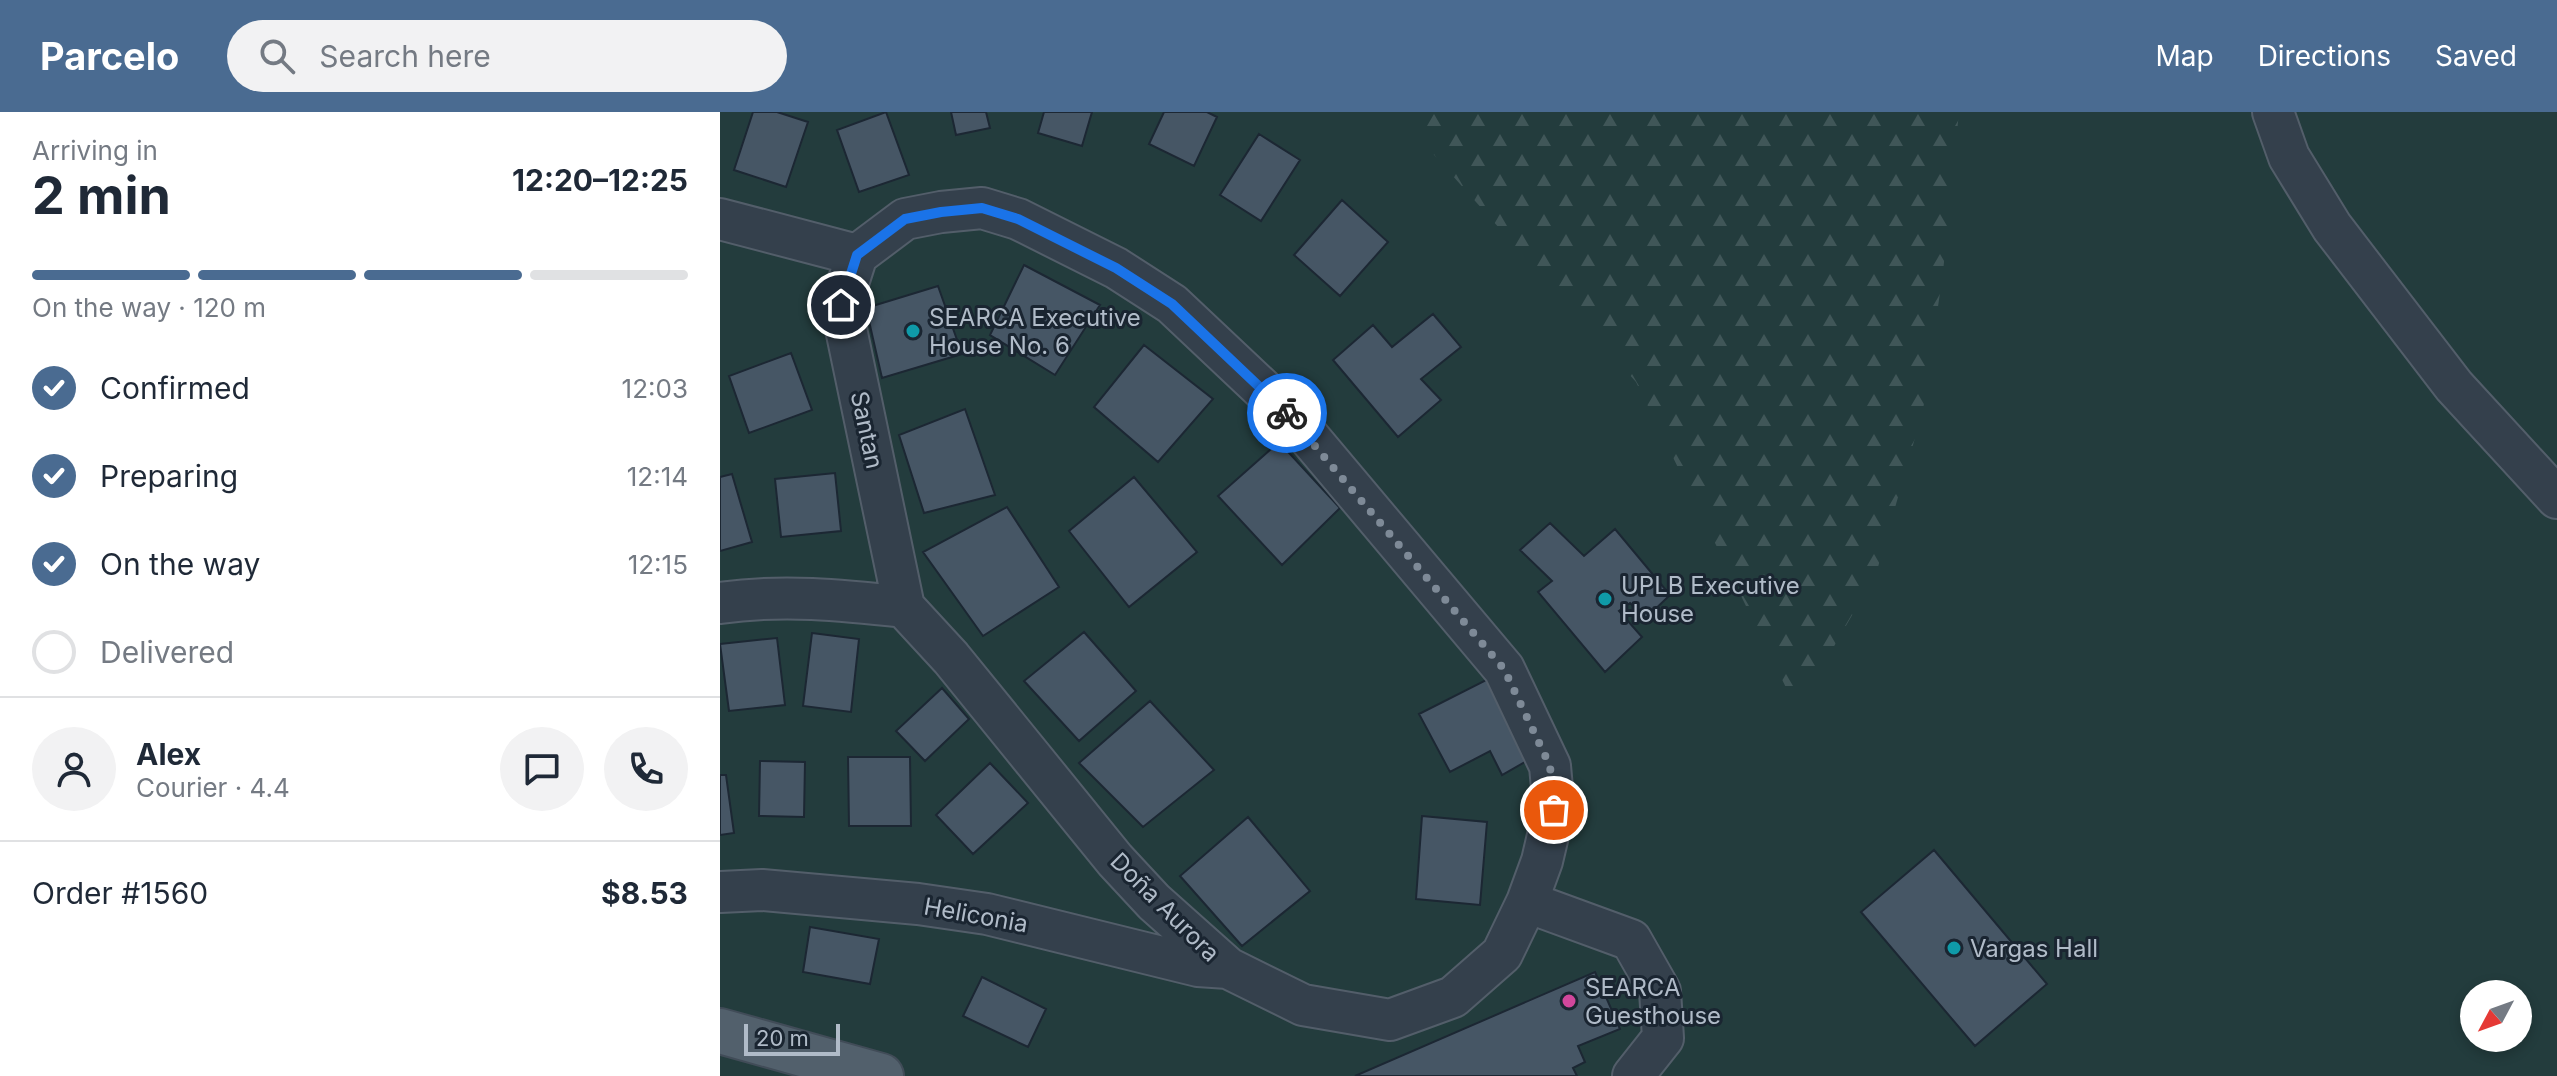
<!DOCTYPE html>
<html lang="en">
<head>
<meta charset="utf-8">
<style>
  :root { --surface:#fff; --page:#f2f2f3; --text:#1f2937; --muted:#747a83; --line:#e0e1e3; --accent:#4a6b91 }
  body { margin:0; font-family:Inter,sans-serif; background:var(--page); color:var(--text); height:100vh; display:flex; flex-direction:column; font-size:30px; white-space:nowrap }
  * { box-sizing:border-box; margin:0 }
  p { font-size:26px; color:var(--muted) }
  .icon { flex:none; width:44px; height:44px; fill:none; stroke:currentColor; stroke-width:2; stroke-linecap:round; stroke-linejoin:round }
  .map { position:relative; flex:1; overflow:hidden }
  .side { display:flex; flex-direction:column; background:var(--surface); width:720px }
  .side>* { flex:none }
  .needle { width:52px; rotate:229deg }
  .controls { position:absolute; left:1740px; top:868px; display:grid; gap:16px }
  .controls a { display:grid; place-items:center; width:72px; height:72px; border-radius:50%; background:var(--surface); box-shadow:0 4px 12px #0003; font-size:40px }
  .scale { position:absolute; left:24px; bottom:20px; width:96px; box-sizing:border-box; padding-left:8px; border:4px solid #b0bbc8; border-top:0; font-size:22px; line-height:28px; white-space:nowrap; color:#b0bbc8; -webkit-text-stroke:6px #1a2531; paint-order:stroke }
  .pin { position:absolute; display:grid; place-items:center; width:68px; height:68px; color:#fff; margin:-34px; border:4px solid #fff; border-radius:50%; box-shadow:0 2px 8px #0007 }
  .courier { position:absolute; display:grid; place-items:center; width:80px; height:80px; margin:-40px; border:6px solid #1a73e8; border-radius:50%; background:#fff; color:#222; box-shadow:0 2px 10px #0007 }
  .summary em { font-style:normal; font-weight:700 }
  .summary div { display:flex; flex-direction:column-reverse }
  .summary { display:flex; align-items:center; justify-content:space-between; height:136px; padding:0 32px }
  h1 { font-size:52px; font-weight:700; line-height:60px }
  .bar { display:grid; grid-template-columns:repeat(4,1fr); gap:12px 8px; align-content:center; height:96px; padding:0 32px }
  .bar i { height:10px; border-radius:6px; background:var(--line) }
  .bar .selected { background:var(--accent) }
  .bar p { grid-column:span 4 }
  .line { display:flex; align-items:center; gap:20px; padding:0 32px; border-top:2px solid var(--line) }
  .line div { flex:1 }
  .round { display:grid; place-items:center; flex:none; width:84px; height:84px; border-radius:42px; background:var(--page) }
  ol { padding:0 32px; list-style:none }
  li { display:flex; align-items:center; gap:24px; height:88px }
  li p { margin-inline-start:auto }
  li .icon { padding:8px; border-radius:50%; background:var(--accent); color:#fff; stroke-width:4 }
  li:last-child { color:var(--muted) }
  li i { width:44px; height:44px; border:4px solid var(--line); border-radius:50% }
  header { display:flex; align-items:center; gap:48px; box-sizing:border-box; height:112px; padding:0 40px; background:var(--accent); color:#fff }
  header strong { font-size:38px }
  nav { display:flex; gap:44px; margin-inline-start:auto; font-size:28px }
  .search { width:560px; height:72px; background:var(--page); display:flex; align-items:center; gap:20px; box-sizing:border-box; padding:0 28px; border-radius:44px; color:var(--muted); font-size:30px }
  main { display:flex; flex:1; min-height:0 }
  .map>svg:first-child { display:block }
</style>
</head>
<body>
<header>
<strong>Parcelo</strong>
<div class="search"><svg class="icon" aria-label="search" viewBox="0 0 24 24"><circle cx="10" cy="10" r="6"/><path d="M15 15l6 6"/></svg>Search here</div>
<nav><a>Map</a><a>Directions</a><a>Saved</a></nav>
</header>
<main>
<section class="side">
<div class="summary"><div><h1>2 min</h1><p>Arriving in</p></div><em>12:20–12:25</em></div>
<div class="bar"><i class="selected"></i><i class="selected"></i><i class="selected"></i><i></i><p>On the way · 120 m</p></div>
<ol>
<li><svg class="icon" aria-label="check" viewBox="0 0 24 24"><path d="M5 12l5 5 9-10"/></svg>Confirmed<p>12:03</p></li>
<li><svg class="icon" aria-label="check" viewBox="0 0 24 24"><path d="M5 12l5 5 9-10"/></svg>Preparing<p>12:14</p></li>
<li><svg class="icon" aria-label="check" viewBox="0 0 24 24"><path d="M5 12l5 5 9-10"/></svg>On the way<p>12:15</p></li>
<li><i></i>Delivered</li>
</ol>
<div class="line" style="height:144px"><a class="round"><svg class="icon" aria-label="person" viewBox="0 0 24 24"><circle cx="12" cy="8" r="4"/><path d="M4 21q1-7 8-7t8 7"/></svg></a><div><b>Alex</b><p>Courier · 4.4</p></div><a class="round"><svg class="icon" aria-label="chat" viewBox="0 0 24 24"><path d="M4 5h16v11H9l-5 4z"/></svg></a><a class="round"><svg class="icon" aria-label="phone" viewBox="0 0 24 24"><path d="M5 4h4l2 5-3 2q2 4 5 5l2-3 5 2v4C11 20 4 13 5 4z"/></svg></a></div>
<div class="line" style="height:104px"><div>Order #1560</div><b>$8.53</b></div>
</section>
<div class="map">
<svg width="1837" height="964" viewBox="0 0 1837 964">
  <defs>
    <pattern id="forest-firs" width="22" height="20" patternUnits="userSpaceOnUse" patternTransform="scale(2)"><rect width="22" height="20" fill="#233c3d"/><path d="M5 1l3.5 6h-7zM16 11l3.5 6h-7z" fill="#405658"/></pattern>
  </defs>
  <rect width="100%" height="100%" fill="#212f3c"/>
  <path fill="#233c3d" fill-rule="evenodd" d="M0,0H1837V964H0ZM1754,882H1798V926H1754Z"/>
  <path fill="url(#forest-firs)" d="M676,0H1239L1223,160L1203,298L1156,462L1077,598L916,270Z"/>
  <path fill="#465665" stroke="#1c2733" stroke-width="2" d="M33,0H57L88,10L66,75L14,58Z
    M166,0L189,63L139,80L117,18Z
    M231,0H266L270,16L236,23Z
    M324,0H372L362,34L318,21Z
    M444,0H487L497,5L474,54L429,32Z
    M539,22L580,48L541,109L500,83Z
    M622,88L668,130L620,184L574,143Z
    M304,153L380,193L335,263L270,223Z
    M218,174L242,242L162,266L146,196Z
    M713,202L741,235L701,267L721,288L678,325L613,248L653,213L672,235Z
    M424,233L493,287L438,350L374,295Z
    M71,241L92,298L29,321L9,264Z
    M245,297L275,383L204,401L179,323Z
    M559,330L620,396L562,453L498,384Z
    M115,361L121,419L61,425L55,367Z
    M12,362L32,430L0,439V365Z
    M414,365L477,440L409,495L349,419Z
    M287,395L339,475L263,524L203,440Z
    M830,411L864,444L895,417L950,483L926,506L910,491L899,499L922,525L885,560L818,480L832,469L800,438Z
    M364,520L416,579L359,629L304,569Z
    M92,521L139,527L131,600L83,594Z
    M57,526L65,593L9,599L0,532Z
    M772,565L812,646L782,663L770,639L730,660L699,602Z
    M222,576L249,607L205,649L176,619Z
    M430,589L494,658L423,715L359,651Z
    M128,645H190L191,714H129Z
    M40,649L85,650L84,705L39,704Z
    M270,651L308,691L253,742L216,703Z
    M0,663H6L14,721L0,723Z
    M702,704L767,710L760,793L696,787Z
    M528,705L590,779L522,834L460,764Z
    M1214,738L1327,872L1255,934L1141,800Z
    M90,815L159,827L150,872L83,860Z
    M875,860L900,917L858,934L865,950L853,956L857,964H635Z
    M262,865L326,897L308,935L243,904Z"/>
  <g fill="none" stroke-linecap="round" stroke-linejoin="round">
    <g stroke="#535e6a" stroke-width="44">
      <path id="minor" d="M1553,0L1569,45L1612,115L1734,274L1837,386
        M0,107L137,143
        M137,143L121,193L184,495
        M0,491C62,482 122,488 184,495L231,546L395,748L434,790L508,856L583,893L670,908L733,885L782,842L807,790L822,749L834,698L830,654L784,557L572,305L452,192L396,156L298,107L262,96L221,100L185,107L137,143
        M0,780L42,778L198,792L267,802L478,854L508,856
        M807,790L911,828L940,879L943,926L913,964"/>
    </g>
    <g stroke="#414c58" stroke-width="48">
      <path id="major" d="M0,919L161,964"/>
    </g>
    <use href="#minor" stroke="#34404c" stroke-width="40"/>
    <use href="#major" stroke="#52606c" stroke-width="44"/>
  </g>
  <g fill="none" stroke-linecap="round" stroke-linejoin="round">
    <path stroke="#7e8a97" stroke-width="8" stroke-dasharray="0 14.4" d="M567,301L784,557L830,654L834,698"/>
    <path stroke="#1a73e8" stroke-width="10" d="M121,193L137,143L185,107L221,100L262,96L298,107L396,156L452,192L567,301"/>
  </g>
  <g fill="#0f9aa8" stroke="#1a2531" stroke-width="3">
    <circle cx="193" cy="219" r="8"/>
    <circle cx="885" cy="487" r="8"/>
    <circle cx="1234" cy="836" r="8"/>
  </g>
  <circle fill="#d1479c" stroke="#1a2531" stroke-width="3" cx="849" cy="889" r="8"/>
  <g text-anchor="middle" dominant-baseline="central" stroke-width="6" stroke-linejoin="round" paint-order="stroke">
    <g font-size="24" fill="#b0bbc8" stroke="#1a2531" text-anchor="start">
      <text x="209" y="205">SEARCA Executive<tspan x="209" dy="28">House No. 6</tspan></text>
      <text x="901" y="473">UPLB Executive<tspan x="901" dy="28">House</tspan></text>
      <text x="1250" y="836">Vargas Hall</text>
      <text x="865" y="875">SEARCA<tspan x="865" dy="28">Guesthouse</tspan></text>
    </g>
    <g font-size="24" fill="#b0bbc8" stroke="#1a2531">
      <text transform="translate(147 318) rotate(78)">Santan</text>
      <text transform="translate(445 795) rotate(45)">Doña Aurora</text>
      <text transform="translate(256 803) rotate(10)">Heliconia</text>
    </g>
  </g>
</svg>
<div class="controls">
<a><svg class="needle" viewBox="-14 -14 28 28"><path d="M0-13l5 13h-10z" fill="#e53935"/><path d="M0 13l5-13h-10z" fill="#747a83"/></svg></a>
</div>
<div class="scale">20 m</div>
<div class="pin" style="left:834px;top:698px;background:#ea580c"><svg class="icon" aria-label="bag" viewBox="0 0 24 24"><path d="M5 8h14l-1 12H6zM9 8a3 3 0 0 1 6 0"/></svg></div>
<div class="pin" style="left:121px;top:193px;background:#1f2937"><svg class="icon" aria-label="home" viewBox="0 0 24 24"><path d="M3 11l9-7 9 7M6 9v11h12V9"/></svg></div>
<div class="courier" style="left:567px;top:301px"><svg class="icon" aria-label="bike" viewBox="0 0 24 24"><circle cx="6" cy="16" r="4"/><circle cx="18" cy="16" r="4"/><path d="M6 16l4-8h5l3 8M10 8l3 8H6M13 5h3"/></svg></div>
</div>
</main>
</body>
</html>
